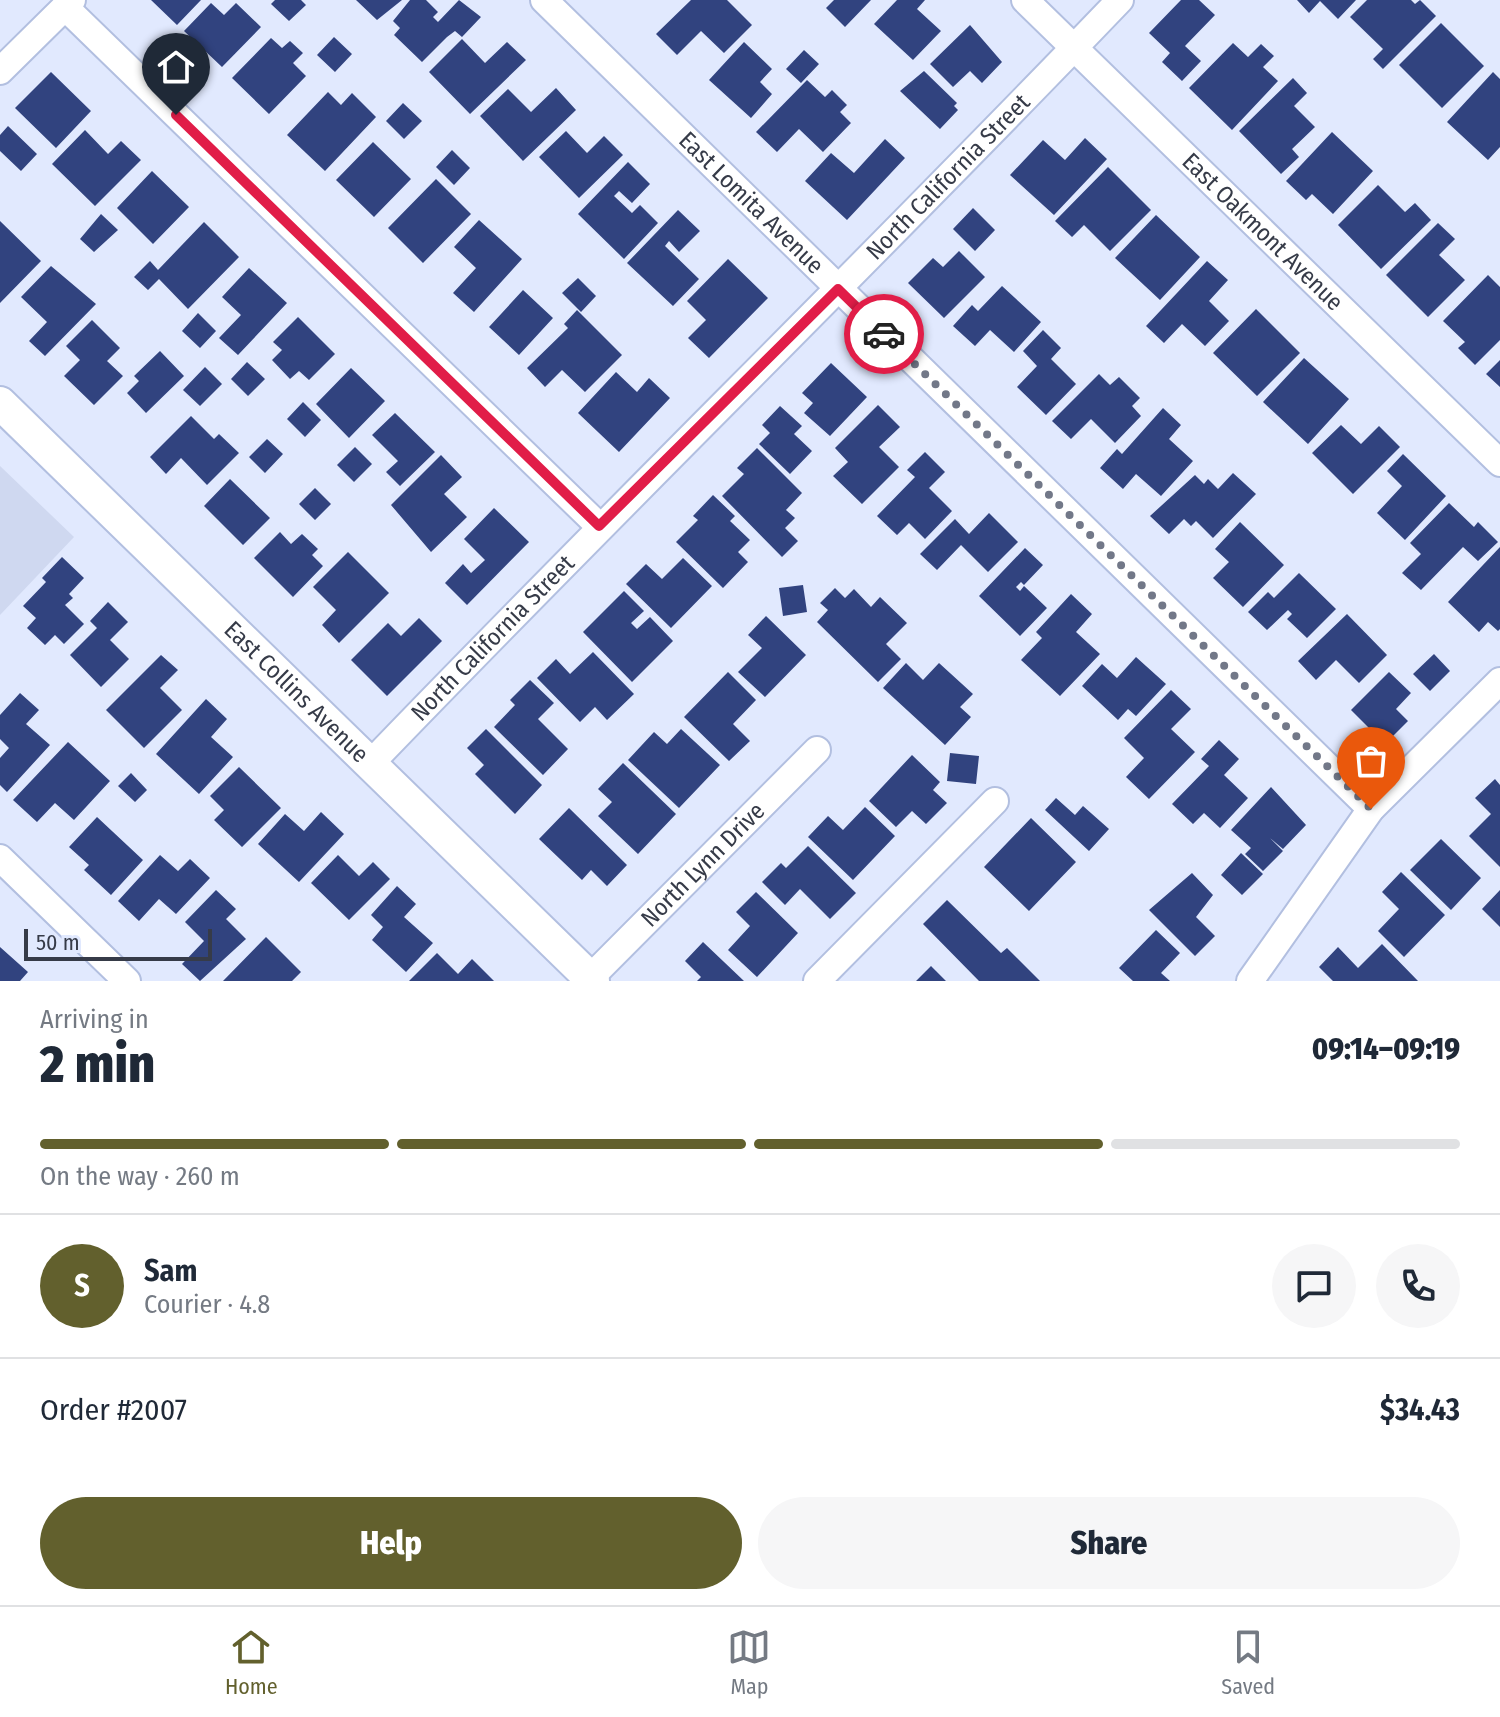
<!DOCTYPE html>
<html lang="en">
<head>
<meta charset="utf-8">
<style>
  :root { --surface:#fff; --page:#f6f6f7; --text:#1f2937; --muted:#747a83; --line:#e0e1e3; --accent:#62602d }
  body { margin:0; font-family:"Fira Sans Condensed",sans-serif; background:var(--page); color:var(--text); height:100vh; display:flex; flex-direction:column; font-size:30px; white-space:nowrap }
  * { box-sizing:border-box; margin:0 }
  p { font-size:26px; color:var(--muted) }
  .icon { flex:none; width:44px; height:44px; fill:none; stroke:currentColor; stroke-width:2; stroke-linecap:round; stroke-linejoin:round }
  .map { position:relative; height:981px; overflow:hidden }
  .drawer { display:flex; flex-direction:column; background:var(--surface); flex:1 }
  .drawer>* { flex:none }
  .scale { position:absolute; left:24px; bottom:20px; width:188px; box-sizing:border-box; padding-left:8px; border:4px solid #363b48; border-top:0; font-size:22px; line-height:28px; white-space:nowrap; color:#363b48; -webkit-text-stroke:6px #e1e9fe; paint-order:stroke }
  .pin { position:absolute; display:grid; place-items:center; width:68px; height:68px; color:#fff; margin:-82px -34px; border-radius:50% 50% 50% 0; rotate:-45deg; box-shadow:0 0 8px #0007 }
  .pin .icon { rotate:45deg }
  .courier { position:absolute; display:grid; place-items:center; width:80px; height:80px; margin:-40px; border:6px solid #e11d48; border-radius:50%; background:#fff; color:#222; box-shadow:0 2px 10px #0007 }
  .summary em { font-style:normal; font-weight:800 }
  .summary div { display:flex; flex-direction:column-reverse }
  .summary { display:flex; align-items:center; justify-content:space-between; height:136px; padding:0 40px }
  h1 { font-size:52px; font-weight:800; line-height:60px }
  .bar { display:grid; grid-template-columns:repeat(4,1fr); gap:12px 8px; align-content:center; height:96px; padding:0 40px }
  .bar i { height:10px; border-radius:6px; background:var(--line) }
  .bar .selected { background:var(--accent) }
  .bar p { grid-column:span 4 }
  .line { display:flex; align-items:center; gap:20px; padding:0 40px; border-top:2px solid var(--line) }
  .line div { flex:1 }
  .round { display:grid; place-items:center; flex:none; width:84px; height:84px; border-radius:42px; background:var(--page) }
  .action { display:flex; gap:16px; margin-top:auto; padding:16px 40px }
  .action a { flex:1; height:92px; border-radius:48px; background:var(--accent); color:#fff; font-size:32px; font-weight:800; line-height:92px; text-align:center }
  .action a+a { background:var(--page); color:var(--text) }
  .tab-bar { display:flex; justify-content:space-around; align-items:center; height:112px; border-top:2px solid var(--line); background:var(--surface); font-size:22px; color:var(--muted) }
  .tab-bar a { display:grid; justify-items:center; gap:4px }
  .tab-bar .selected { color:var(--accent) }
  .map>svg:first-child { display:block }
</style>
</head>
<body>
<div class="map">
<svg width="1500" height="981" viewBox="0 0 1500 981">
  <rect width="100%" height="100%" fill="#e1e9fe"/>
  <path fill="#cfd8f0" d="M0,466L74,537L0,615Z"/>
  <path fill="#31437f" d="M151,0H201L177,25Z
    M275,0H301L306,5L289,21L271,4Z
    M356,0H402L377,20Z
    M410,0H426L438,12L433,17L438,22L459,0L481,17L462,37L455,31L447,37L422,62L394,35L400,28L393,21Z
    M691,0H727L752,25L724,53L701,31L677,55L656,34Z
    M834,0H871L845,27L826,8Z
    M897,0H925L917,9L941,31L913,60L874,24Z
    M1181,0H1199L1215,15L1185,46L1201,61L1182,81L1162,62L1170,53L1149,33Z
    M1297,0H1356L1338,19L1320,1L1309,13Z
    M1367,0H1411L1415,4L1420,0L1436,16L1383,69L1373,59L1383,49L1350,17Z
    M211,3L224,15L236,3L261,27L222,67L184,31Z
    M1441,23L1484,66L1442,108L1399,65Z
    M970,25L1002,62L982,83L970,71L953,87L930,64Z
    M334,37L352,54L335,72L317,55Z
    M271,38L282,48L290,41L303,53L293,63L306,76L269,114L232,78Z
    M462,39L485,63L507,42L526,60L470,114L429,72Z
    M744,42L772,69L760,82L772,94L751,118L709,80Z
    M1233,43L1248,57L1261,44L1274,56L1263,67L1278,81L1232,130L1189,88Z
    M804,50L819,64L801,83L786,69Z
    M924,71L957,103L954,106L958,110L940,129L900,91Z
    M51,72L91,111L56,148L15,108Z
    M1493,72L1500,79V147L1488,160L1447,122Z
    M1293,78L1307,93L1294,106L1315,127L1292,149L1299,157L1281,174L1239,131Z
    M807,80L825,97L832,90L847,105L840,112L851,123L823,152L799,129L777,152L756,132Z
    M556,88L576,110L523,161L480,116L508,89L531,112Z
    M328,92L341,105L352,93L376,117L325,171L287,135Z
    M403,103L422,121L404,139L386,121Z
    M8,126L37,154L21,171L0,151V135Z
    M85,130L108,154L121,141L141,160L95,206L52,164Z
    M566,131L587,153L604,136L623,155L579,198L539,157Z
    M1332,132L1373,171L1333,214L1312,194L1306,200L1286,181Z
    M1085,138L1107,159L1054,215L1010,175L1043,140L1065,160Z
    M885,139L905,158L847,220L805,181L831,153L854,173Z
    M373,142L411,179L374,217L336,180Z
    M452,150L470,168L454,185L436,167Z
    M628,162L650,184L632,203L619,191L614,196L632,213L640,205L658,223L624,259L578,214Z
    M1108,167L1151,210L1110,251L1084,225L1072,237L1055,221Z
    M152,171L189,207L153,244L117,208Z
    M436,179L471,214L423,263L388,228Z
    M1378,185L1405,212L1415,203L1431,220L1381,269L1338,225Z
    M973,208L995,230L975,251L953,229Z
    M678,210L700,231L679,252L669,241L665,246L699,279L673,306L627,263Z
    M101,214L118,230L94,252L80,239Z
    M1156,215L1200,257L1160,300L1115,258Z
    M479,220L522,259L474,312L453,293L476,268L454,247Z
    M0,221L41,261L0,303Z
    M204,222L239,257L188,309L159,279L148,290L134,277L150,261L158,270Z
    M1438,223L1455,239L1439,255L1465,280L1428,317L1386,275Z
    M959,251L985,277L944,318L908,283L933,258L943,267Z
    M728,259L768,298L709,358L688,338L706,320L687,301Z
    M1207,261L1228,280L1209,301L1229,321L1205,346L1182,324L1164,343L1146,326Z
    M51,266L96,304L45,356L29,341L47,322L21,297Z
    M249,268L287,303L238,355L219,338L241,315L222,297Z
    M1488,275L1500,287V340L1475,365L1458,348L1465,342L1443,321Z
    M578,278L596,296L581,312L562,293Z
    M1002,286L1041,322L1014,352L990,330L975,346L953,326L972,305L978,311Z
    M523,290L553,318L519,355L489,327Z
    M1256,309L1300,353L1257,396L1213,353Z
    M577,310L622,355L585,392L562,370L545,387L527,368L568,328L564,324Z
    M198,313L216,331L200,348L182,331Z
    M298,317L335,354L309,380L299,371L290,379L272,360L282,350L273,342Z
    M92,320L120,348L107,361L123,376L94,405L64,376L80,360L66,346Z
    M1043,330L1061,348L1051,359L1076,384L1046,415L1017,387L1037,366L1023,351Z
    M160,351L184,376L146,413L127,393L139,381L134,376Z
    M1304,358L1349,399L1308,444L1263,402Z
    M1500,360V387L1486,374Z
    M247,362L265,379L248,396L231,379Z
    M831,363L867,397L830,436L804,413L813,403L802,393Z
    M205,367L222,384L200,406L183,390Z
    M351,368L385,401L349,438L316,404Z
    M616,372L637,392L649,378L670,398L619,452L578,413Z
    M1099,374L1110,385L1119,377L1140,398L1132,406L1141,416L1115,443L1091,419L1071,439L1052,421Z
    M303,402L321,420L305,437L287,419Z
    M878,405L900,427L879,447L899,467L862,504L833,476L848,462L835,448Z
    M780,406L802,426L794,434L812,451L790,474L759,444L770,433L762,425Z
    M1163,408L1181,425L1169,439L1193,461L1161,496L1136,474L1123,489L1100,468L1117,449L1122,454Z
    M395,413L435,452L400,486L386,472L398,461L372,435Z
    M191,416L214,439L219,434L239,453L207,485L181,458L166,474L150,457Z
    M1341,425L1361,444L1379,426L1400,447L1353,494L1312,453Z
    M267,439L283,454L265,473L249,457Z
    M355,447L372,464L354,482L337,465Z
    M757,448L802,493L786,510L795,518L785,528L798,541L782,557L722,496L744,474L737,468Z
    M925,452L945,472L929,488L952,511L925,539L909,523L897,535L877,516L915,477L907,470Z
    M1403,454L1446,496L1405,540L1377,513L1402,486L1387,471Z
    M441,455L462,477L444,494L467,517L431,552L391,505Z
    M1233,473L1256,494L1213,538L1196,521L1191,526L1184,519L1169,534L1150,516L1195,475L1204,484L1208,479L1218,489Z
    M230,479L270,518L243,545L204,506Z
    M315,488L331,504L315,520L299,504Z
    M713,495L735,516L730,521L750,540L738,552L748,562L723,588L676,542L698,520L693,516Z
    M1449,503L1474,527L1478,522L1498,542L1478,561L1463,547L1421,590L1402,573L1421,554L1410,543Z
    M494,508L529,542L467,605L445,583L463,564L471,573L485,560L464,539Z
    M989,513L1018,542L988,572L961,545L937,570L920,554L955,519L969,534Z
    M1240,522L1284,565L1243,607L1213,578L1229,562L1215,549Z
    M280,532L291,544L302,534L318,549L312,555L323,566L293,597L254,558Z
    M1500,547V629L1498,631L1488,622L1479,632L1448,602Z
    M1025,548L1043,565L1024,585L1021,582L1016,587L1020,591L1024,586L1047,608L1020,636L979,596Z
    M348,552L389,593L339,643L322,625L336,610L313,587Z
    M62,557L84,578L69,594L73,598L65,605L84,624L64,644L55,635L45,645L27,628L36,618L23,606L46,582L42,578Z
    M683,558L712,586L671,628L626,584L646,564L662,579Z
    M1299,573L1336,609L1307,638L1287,619L1292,614L1288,610L1267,630L1248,612L1268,592L1274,598Z
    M803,585L807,612L783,616L779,588Z
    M835,588L845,598L854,589L871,607L880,597L907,623L886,644L901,659L878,682L817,622L828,610L820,603Z
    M624,591L644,611L631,623L637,629L650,617L673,641L632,682L583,632Z
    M1071,594L1092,614L1076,632L1100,654L1060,696L1021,660L1042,638L1036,632Z
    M108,602L128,622L110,640L129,659L101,687L70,655L97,628L90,621Z
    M1347,614L1387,655L1359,683L1336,660L1316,680L1298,661Z
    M766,616L806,655L765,697L738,672L762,648L748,635Z
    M419,618L442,641L387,696L351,660L388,623L401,636Z
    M593,652L634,694L607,720L595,707L580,722L537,678L556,659L570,674Z
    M1434,654L1450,671L1430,691L1413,674Z
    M161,655L178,670L160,688L182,710L144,748L106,710Z
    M1136,657L1166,684L1136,716L1128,709L1118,720L1082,686L1102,664L1117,678Z
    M906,663L923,680L939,663L973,694L960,707L971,717L945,745L883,688Z
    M728,672L756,700L733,724L750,741L729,761L684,717Z
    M1389,672L1411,693L1396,709L1408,721L1385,744L1351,710Z
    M530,680L554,703L538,719L568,749L543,775L494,727L515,705L510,700Z
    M1171,690L1191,709L1171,729L1195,752L1149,799L1126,777L1144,758L1124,738Z
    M20,693L39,710L26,724L50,745L7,792L0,785V758L9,748L0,739V715Z
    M206,699L227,719L211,737L233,757L199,794L156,754Z
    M486,729L542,785L515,814L475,774L484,765L467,748Z
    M681,729L720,765L679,808L628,760L654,732L667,744Z
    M1219,740L1239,759L1224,775L1248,798L1220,828L1204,813L1193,824L1172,804L1209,766L1201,759Z
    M68,742L110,781L74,820L55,803L37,822L13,800Z
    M950,753L979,756L976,784L947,781Z
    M912,755L940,782L933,790L947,803L926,824L912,811L896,827L869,801Z
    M623,763L676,814L638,854L598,816L612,802L598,789Z
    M239,767L281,808L242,847L214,820L224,810L210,796Z
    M131,773L147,790L135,802L118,786Z
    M1495,779L1500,785V867L1469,836L1491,814L1475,798Z
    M1271,787L1306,825L1283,849L1270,838L1283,851L1263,871L1245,854L1251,848L1231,830Z
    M1056,798L1075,815L1083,806L1109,829L1089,851L1045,810Z
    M865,807L895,836L853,880L808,837L828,816L843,830Z
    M569,808L627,865L607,886L591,870L582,880L539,839Z
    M321,812L344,834L299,882L258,844L285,814L304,831Z
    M97,817L143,860L111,895L84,870L89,865L69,847Z
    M1031,818L1076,862L1029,911L984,867Z
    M1441,839L1481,878L1451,910L1410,870Z
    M808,846L856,893L830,919L800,889L785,905L762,882L781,863L786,868Z
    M1241,853L1263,874L1242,895L1221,875Z
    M160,855L178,871L190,859L210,878L176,914L159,899L139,921L118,901Z
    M338,855L359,876L373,862L390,879L349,920L311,883Z
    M1401,872L1445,915L1404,957L1378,931L1399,909L1382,892Z
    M1192,873L1213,895L1196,917L1215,936L1195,956L1149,910Z
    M397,886L416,904L404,917L433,943L406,972L372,940L383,927L371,915Z
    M216,890L236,909L226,919L246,939L200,981L182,964L204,941L185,922Z
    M1500,890V927L1482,909Z
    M756,892L798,933L757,977L728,950L750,926L736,912Z
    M947,900L1001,953L1007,948L1040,981H979L923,924Z
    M1156,930L1180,953L1161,973L1170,981H1133L1119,968Z
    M266,937L301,972L292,981H223Z
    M703,942L744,981H697L701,977L685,961Z
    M1382,944L1418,981H1333L1319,967L1338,947L1358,968Z
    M0,947L28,972L20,981H0Z
    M437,953L458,974L472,959L494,981H409Z
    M931,966L946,981H916Z"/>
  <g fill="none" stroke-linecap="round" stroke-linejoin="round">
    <g stroke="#b2bfe0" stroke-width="30">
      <g id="minor">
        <path id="s1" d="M544,0L1371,809"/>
        <path id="s2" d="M1025,0L1500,463"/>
        <path d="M65,7L599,526"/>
        <path d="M0,71L72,0"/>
        <path id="s3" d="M370,764C617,507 873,258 1120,0"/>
        <path d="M0,858L127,981"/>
        <path id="s4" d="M590,978L817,750"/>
        <path d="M817,981L995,801"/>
        <path d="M1250,981L1371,809L1500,681"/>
      </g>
    </g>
    <g stroke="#b2bfe0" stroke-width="36">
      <g id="tertiary">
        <path id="s5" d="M0,403L593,981"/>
      </g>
    </g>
    <use href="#minor" stroke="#fff" stroke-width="26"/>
    <use href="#tertiary" stroke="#fff" stroke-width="32"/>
  </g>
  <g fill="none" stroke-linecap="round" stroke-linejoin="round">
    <path stroke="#727888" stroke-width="8" stroke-dasharray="0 14.4" d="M884,334L1371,809"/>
    <path stroke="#e11d48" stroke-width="10" d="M176,115L599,526L838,289L884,334"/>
  </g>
  <g text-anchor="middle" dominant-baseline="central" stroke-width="8" stroke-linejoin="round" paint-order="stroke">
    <g font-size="24" fill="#363b48" stroke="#e1e9fe">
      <text stroke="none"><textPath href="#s3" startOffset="824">North California Street</textPath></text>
      <text stroke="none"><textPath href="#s1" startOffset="290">East Lomita Avenue</textPath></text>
      <text stroke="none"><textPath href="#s2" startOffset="332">East Oakmont Avenue</textPath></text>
      <text stroke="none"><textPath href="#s3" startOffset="176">North California Street</textPath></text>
      <text stroke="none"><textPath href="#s5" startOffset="414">East Collins Avenue</textPath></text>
      <text stroke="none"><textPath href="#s4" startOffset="160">North Lynn Drive</textPath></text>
    </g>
  </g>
</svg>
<div class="scale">50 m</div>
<div class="pin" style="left:1371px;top:809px;background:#ea580c"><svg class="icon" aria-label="bag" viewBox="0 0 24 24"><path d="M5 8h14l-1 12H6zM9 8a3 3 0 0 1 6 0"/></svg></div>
<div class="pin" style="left:176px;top:115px;background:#1f2937"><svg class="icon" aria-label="home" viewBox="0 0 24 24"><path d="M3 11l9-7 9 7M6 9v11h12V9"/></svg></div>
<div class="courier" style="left:884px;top:334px"><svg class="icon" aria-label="car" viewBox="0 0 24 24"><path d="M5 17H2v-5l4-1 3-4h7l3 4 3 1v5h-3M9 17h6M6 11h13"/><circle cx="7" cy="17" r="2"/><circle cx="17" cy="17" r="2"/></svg></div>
</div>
<section class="drawer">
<div class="summary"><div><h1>2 min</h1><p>Arriving in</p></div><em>09:14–09:19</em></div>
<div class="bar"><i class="selected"></i><i class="selected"></i><i class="selected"></i><i></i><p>On the way · 260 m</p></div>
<div class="line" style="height:144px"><b class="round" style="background:var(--accent);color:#fff">S</b><div><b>Sam</b><p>Courier · 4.8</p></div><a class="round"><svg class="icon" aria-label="chat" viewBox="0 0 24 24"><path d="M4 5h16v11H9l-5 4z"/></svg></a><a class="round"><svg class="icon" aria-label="phone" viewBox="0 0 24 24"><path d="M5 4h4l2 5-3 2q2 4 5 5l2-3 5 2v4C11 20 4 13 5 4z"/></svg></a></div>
<div class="line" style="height:104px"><div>Order #2007</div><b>$34.43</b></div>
<div class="action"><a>Help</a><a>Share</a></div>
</section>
<nav class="tab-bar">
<a class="selected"><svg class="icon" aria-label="home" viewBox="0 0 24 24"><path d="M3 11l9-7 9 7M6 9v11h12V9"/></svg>Home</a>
<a><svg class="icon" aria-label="map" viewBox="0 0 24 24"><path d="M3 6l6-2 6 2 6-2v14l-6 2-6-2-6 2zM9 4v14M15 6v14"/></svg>Map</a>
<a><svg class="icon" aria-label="saved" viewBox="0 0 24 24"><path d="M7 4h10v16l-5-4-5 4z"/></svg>Saved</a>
</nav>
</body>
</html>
